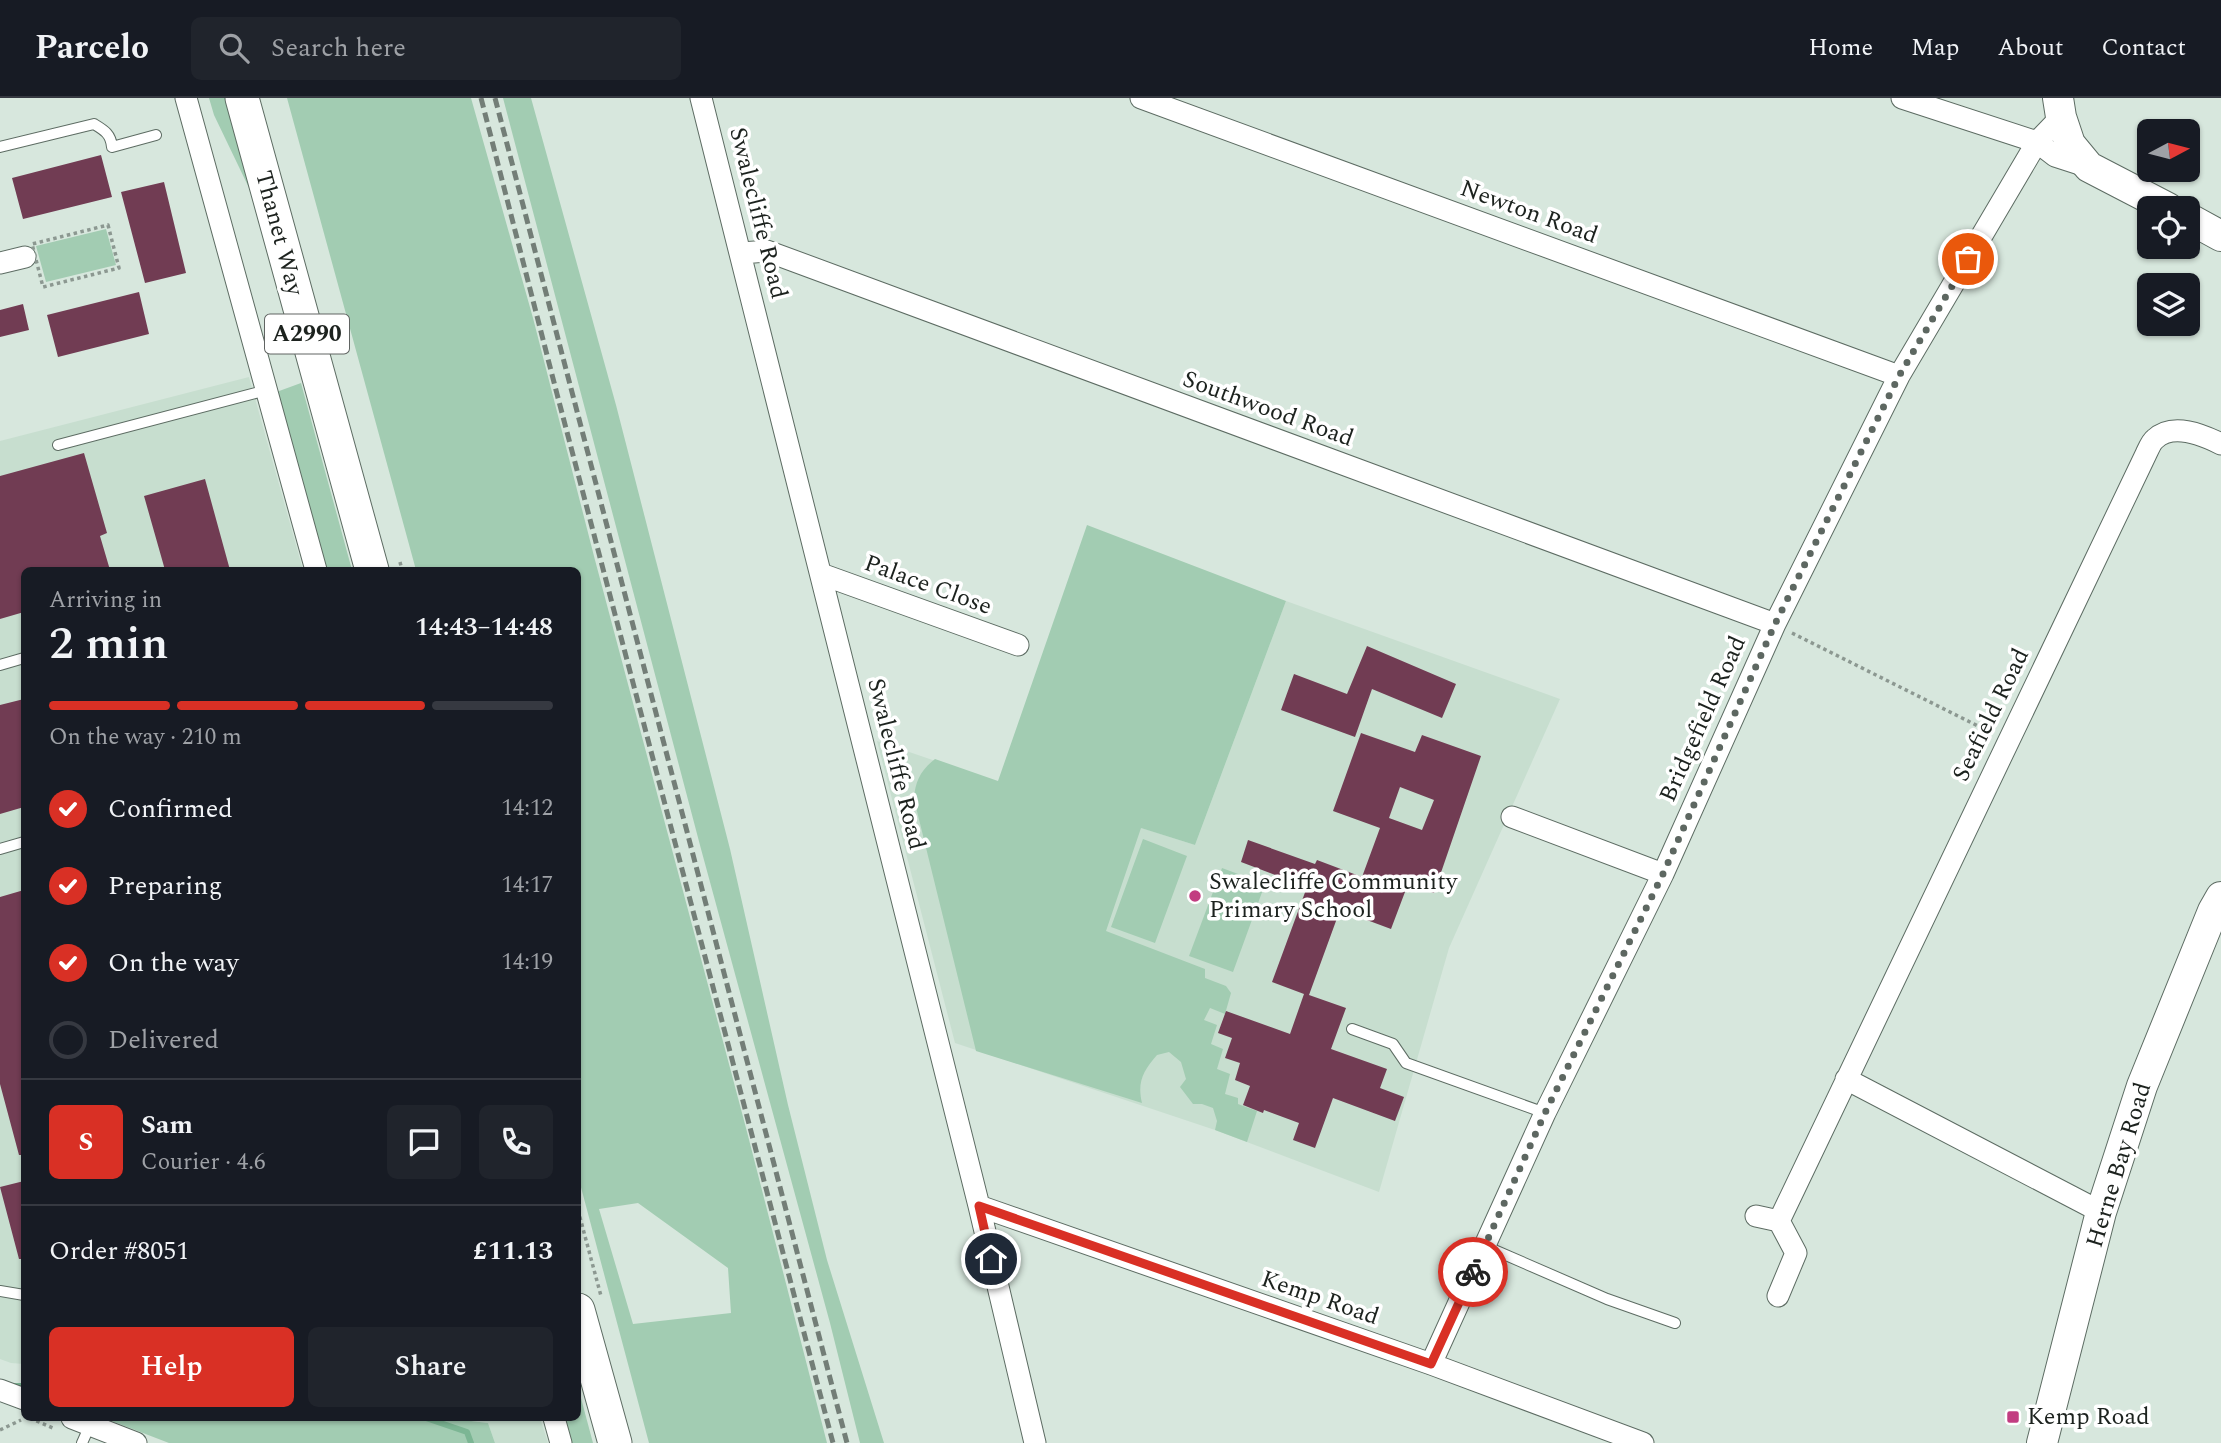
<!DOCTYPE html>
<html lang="en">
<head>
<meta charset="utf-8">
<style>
  :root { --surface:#171b24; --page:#20242c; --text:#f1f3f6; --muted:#9ea1a6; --line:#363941; --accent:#d93025 }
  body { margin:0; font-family:Spectral,serif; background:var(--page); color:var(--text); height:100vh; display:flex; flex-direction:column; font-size:26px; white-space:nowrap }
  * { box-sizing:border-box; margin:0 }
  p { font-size:23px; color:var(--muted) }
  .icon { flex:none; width:38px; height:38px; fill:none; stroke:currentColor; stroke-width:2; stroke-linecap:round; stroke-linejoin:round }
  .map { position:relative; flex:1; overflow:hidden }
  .sheet { position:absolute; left:21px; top:469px; width:560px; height:854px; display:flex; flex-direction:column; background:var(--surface); border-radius:10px; box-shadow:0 2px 5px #0004 }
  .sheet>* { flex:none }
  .needle { width:46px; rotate:83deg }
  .fabs { position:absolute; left:2137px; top:21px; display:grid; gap:14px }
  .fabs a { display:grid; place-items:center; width:63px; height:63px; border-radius:10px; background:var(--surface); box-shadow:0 2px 5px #0004; font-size:35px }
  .pin { position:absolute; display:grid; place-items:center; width:60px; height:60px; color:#fff; margin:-30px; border:4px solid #fff; border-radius:50%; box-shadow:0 2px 7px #0007 }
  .courier { position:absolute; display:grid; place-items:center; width:70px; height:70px; margin:-35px; border:5px solid #d93025; border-radius:50%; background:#fff; color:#222; box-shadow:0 2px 9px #0007 }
  .summary em { font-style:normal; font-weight:600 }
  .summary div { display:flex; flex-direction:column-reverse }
  .summary { display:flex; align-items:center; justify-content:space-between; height:119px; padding:0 28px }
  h1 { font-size:46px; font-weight:600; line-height:52px }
  .bar { display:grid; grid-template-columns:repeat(4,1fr); gap:10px 7px; align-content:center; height:84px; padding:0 28px }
  .bar i { height:9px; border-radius:5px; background:var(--line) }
  .bar .on { background:var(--accent) }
  .bar p { grid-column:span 4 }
  .line { display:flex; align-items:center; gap:18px; padding:0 28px; border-top:2px solid var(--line) }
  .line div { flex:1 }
  .round { display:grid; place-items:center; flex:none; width:74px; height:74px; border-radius:10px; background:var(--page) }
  ol { padding:0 28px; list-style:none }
  li { display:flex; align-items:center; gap:21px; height:77px }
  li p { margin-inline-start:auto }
  li .icon { padding:7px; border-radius:50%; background:var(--accent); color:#fff; stroke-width:4 }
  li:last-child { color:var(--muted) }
  li i { width:38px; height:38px; border:4px solid var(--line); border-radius:50% }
  .primary-button { display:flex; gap:14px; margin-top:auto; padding:14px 28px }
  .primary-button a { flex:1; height:80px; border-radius:10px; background:var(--accent); color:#fff; font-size:28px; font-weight:600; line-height:80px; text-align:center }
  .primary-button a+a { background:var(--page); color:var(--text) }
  header { display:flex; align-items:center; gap:42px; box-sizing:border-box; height:98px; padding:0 35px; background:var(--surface); border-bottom:2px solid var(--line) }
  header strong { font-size:33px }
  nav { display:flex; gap:38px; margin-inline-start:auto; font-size:24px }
  .search { width:490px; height:63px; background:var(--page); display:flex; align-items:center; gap:18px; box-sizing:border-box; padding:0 24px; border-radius:10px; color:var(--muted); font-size:26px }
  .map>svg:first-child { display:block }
</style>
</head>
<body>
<header>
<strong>Parcelo</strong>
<div class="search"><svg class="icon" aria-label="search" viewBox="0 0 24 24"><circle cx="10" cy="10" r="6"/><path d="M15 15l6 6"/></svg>Search here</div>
<nav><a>Home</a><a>Map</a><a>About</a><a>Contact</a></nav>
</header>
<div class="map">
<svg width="2221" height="1345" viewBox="0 0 2221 1345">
  <rect width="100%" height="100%" fill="#d7e7dd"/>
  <path fill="#c7decf" d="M249,279L303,472H24V1266L11,1265L0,1261V343Z
    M1286,503L1560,601L1449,850L1379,1094L1215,1032L955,945L877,643L997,684L1195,747Z
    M446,1320H540L548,1345H495L488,1325Z"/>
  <path fill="#a2ccb2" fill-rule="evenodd" d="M209,0H225L261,115L214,17Z
    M287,0H471L533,220L595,462L746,1030L827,1345H649L578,1078V472H416ZM638,1105L728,1170L731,1215L633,1226L599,1111Z
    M503,0H531L616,307L730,751L788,1007L827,1162L884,1345H860L830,1225L701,751Z
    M106,131L116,167L46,184L36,148Z
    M301,285L352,472H320L271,296Z
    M1087,427L1286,503L1195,747L1141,730L1106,833L1205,871V880L1226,888L1231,895L1225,916L1210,910L1204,922L1217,927L1211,946L1223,951L1217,971L1230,976L1225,996L1238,1000V1006L1257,1013L1247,1044L1215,1032L1217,1023L1213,1010L1202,1006H1193L1180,989L1186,981L1181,964L1169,954L1157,957C1143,973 1137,984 1142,1005L976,953L914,701C915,683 921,672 935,661L998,683Z
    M1143,741L1187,758L1155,845L1111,829Z
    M1222,770L1265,786L1233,874L1189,858Z
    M578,1289L593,1345H564L557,1320H578Z
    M104,1320H446L488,1325L495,1345H169Z"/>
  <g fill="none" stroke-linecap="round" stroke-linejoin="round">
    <path stroke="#7cb694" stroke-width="6" d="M12,1288H24
      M426,1320L467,1334L471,1345"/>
  </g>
  <path fill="#713c53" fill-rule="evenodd" d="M101,57L112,99L23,121L12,80Z
    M164,84L186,175L145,185L121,94Z
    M139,194L149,236L58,259L47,217Z
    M23,206L29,232L0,239V212Z
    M84,355L107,435L100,438L110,472H24V514L0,521V378Z
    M205,381L230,472H165L144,398Z
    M1367,548L1456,586L1442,620L1372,591L1355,639L1281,612L1294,576L1347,596Z
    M24,601V709L0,716V607Z
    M1361,635L1415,654L1422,637L1481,658L1434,795L1408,786L1391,831L1340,812L1309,897L1346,910L1331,951L1387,971L1380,990L1404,999L1395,1023L1333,1000L1315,1050L1293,1042L1299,1025L1264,1012L1263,1015L1243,1007L1250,988L1235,982L1240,965L1225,960L1232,940L1218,935L1226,913L1290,936L1304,896L1272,884L1307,789L1241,764L1248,742L1315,766L1317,762L1362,779L1380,730L1333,713ZM1400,689L1434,702L1422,732L1389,720Z
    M24,792V1057H19L0,986V799Z
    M24,1083V1161H19L0,1089Z"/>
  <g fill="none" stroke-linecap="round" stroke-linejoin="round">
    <g stroke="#5d6c63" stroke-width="12">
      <path id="lane" d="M0,49L94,26C104,32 111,36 112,49L156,37
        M58,347L267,292
        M0,567L24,560
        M0,751L24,744
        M1352,931L1393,946L1406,965L1545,1015
        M1485,1148L1607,1201L1675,1225
        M0,1193L24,1197
        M82,1345L90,1327"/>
    </g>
    <g stroke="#5d6c63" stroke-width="23">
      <path id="street" d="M186,0L316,472
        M701,0L979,1108L1035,1345
        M1141,0L1899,278
        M1902,0L2037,44L2055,58L2089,69
        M742,155L767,153L1775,526
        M0,165L25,159
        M821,476L1018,547
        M1512,719L1663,776
        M1846,981L2101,1114
        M979,1108L1431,1266L1643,1345
        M1756,1118L1779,1123
        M1778,1198L1796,1155L1779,1123L2146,356C2148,352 2151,344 2155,341C2173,324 2203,337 2221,346
        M1431,1266L1545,1015L1663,776L1775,526L1899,278L2037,44L2061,19
        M0,1292L24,1301
        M72,1320L136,1345
        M554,1320L561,1345"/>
    </g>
    <g stroke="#5d6c63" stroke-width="32">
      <path id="secondary" d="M2058,0L2061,19L2070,46L2089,69L2168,110
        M2188,120L2221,138
        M2042,1345L2101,1114L2142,988L2213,813L2221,799"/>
    </g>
    <g stroke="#5d6c63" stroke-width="35">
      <path id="primary" d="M242,0L372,472
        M578,1212L615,1345"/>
    </g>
    <path stroke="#8c9891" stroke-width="3.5" stroke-dasharray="3.5 3.5" stroke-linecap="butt" d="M108,127L119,170L43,189L32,146Z
      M400,464L402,472
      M1792,535L1992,635
      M578,1112L601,1198
      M30,1320L55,1331
      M0,1332L21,1322"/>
    <use href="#lane" stroke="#fff" stroke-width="10"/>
    <use href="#street" stroke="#fff" stroke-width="21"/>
    <use href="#secondary" stroke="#fff" stroke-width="30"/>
    <use href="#primary" stroke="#fff" stroke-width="33"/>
    <path stroke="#737e77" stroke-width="5" stroke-dasharray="10 5" stroke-linecap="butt" d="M481,0L557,296L833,1345
      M495,0L847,1345"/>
  </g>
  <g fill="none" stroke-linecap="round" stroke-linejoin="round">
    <path stroke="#5d6761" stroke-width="7" stroke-dasharray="0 12.6" d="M1473,1174L1545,1015L1663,776L1775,526L1899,278L1968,161"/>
    <path stroke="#d93025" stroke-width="9" d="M991,1161L979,1108L1431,1266L1473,1174"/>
  </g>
  <g fill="#c23d81" stroke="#fff" stroke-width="2.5">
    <circle cx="1195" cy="798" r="7"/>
    <rect x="2006" y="1312" width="14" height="14" rx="3.5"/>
  </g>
  <g text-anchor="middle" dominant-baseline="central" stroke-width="7" stroke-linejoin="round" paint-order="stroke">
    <rect fill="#fff" stroke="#606462" stroke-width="2" x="265" y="216.5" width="84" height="39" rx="5"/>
    <g font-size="23" font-weight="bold" fill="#1c221e">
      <text x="307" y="236">A2990</text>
    </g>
    <g font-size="24" fill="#1c221e" stroke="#fff">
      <text transform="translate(1529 114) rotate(20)">Newton Road</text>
      <text transform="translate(758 115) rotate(76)">Swalecliffe Road</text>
      <text transform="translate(279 135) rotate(75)">Thanet Way</text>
      <text transform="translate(1268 311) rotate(20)">Southwood Road</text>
      <text transform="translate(928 487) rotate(20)">Palace Close</text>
      <text transform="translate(1991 617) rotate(-64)">Seafield Road</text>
      <text transform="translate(1703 621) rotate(-66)">Bridgefield Road</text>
      <text transform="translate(896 666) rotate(76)">Swalecliffe Road</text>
      <text transform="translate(2119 1067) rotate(-73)">Herne Bay Road</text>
      <text transform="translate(1320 1200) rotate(19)">Kemp Road</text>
    </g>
    <g font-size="24" fill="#1c221e" stroke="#fff" text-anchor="start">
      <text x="1209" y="784">Swalecliffe Community<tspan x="1209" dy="28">Primary School</tspan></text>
      <text x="2027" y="1319">Kemp Road</text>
    </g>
  </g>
</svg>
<div class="fabs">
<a><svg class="needle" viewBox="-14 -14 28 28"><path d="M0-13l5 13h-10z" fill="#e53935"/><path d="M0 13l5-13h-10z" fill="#9ea1a6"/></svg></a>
<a><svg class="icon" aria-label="locate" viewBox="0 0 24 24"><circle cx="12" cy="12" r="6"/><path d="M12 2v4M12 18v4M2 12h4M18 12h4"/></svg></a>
<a><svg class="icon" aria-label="layers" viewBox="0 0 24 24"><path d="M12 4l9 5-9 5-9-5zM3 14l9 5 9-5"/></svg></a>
</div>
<div class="pin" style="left:1968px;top:161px;background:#ea580c"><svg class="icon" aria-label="bag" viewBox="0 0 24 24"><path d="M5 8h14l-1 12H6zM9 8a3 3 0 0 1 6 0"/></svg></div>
<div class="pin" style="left:991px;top:1161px;background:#1f2937"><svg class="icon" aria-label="home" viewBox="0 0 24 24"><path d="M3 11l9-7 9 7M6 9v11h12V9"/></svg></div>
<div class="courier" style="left:1473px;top:1174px"><svg class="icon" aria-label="bike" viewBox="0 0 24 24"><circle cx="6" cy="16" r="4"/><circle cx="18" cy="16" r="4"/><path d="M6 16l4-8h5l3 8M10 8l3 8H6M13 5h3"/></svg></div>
<section class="sheet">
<div class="summary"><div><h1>2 min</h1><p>Arriving in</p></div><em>14:43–14:48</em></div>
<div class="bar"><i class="on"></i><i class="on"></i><i class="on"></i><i></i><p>On the way · 210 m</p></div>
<ol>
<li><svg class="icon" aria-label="check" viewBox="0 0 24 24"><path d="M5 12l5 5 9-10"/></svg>Confirmed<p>14:12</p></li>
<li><svg class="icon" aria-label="check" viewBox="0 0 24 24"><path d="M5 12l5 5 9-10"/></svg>Preparing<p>14:17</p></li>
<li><svg class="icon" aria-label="check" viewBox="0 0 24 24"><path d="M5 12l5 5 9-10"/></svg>On the way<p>14:19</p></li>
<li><i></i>Delivered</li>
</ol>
<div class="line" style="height:126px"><b class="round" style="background:var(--accent);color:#fff">S</b><div><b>Sam</b><p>Courier · 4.6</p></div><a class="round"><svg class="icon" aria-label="chat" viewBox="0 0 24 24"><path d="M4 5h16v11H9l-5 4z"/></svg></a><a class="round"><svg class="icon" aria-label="phone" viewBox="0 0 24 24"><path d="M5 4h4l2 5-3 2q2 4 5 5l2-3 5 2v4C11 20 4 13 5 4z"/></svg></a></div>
<div class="line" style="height:91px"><div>Order #8051</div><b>£11.13</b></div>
<div class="primary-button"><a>Help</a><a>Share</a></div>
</section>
</div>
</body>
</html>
